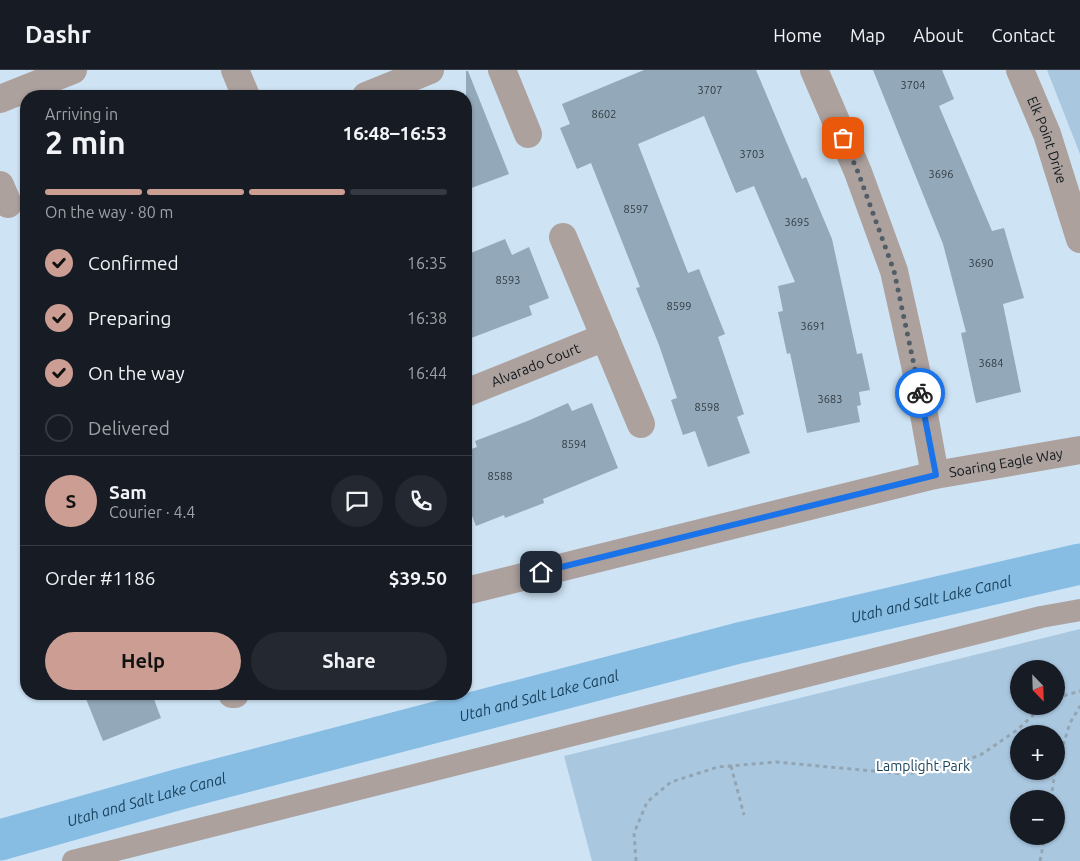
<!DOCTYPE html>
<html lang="en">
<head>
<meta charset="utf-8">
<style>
  :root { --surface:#171b24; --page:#242831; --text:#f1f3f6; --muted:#9ea1a6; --line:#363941; --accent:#cc9e93 }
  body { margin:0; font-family:Ubuntu,sans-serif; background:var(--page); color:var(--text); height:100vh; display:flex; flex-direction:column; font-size:19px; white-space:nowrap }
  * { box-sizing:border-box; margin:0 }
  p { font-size:16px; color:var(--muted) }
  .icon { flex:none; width:28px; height:28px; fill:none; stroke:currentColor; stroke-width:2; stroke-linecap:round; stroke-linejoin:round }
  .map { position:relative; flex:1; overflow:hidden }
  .side { position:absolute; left:20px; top:20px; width:452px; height:610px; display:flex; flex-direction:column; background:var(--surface); border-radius:20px; box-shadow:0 1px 4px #0004 }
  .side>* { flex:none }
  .needle { width:32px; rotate:157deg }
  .fabs { position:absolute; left:1010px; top:590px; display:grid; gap:10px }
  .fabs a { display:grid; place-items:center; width:55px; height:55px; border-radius:50%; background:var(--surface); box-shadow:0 1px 4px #0004; font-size:25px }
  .pin { position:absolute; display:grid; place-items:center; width:42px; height:42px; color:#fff; margin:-21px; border-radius:10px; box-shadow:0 2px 8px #0006 }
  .courier { position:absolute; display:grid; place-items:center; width:50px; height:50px; margin:-25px; border:4px solid #1a73e8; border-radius:50%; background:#fff; color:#222; box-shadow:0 1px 6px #0007 }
  .overview em { font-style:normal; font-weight:700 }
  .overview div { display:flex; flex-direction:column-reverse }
  .overview { display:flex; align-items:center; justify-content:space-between; height:85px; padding:0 25px }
  h1 { font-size:32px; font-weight:700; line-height:38px }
  .bar { display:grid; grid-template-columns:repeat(4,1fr); gap:8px 5px; align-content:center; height:60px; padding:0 25px }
  .bar i { height:6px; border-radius:4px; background:var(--line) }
  .bar .selected { background:var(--accent) }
  .bar p { grid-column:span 4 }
  .line { display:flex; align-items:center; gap:12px; padding:0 25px; border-top:1px solid var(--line) }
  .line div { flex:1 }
  .round { display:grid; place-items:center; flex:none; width:52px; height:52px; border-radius:26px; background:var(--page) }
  ol { padding:0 25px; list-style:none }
  li { display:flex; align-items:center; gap:15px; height:55px }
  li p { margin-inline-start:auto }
  li .icon { padding:5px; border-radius:50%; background:var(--accent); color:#111; stroke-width:4 }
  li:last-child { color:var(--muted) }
  li i { width:28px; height:28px; border:2px solid var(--line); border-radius:50% }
  .primary-button { display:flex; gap:10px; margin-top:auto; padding:10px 25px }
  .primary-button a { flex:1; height:58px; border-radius:30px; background:var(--accent); color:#111; font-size:20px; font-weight:700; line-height:58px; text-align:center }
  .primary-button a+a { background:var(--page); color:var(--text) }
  header { display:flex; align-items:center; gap:30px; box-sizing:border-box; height:70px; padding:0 25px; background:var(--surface); border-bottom:1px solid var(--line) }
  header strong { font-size:24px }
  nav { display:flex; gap:28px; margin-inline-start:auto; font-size:18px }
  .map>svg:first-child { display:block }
</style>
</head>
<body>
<header>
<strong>Dashr</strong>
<nav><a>Home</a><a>Map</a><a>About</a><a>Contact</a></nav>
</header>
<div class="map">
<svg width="1080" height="791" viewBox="0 0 1080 791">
  <rect width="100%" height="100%" fill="#cee4f5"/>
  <path fill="#a9c8e0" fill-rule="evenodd" d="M1047,0H1080V84Z
    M1080,559V791H592L564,686ZM1019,599H1056V636H1019ZM1019,664H1056V701H1019ZM1019,729H1056V766H1019Z"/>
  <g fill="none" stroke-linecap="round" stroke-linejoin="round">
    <path stroke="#87bce3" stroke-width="41" id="s1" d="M0,770L180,719L739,573L1080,494"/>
  </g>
  <path fill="#93a8b8" d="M644,0H756L802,109L806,107L832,169L857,284L862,283L870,320L859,322L861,335L857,336L860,352L807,363L790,283L787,284L778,242L783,241L778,216L795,212L754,116L736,123L704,46L638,74L688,203L699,199L725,264L718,267L744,344L737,347L750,383L708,397L695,361L683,365L671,330L677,328L659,275L636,218L640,217L591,93L577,99L560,58L570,54L562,34Z
    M873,0H942L954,29L939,36L992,161L1004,158L1024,228L1003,234L1021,322L976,333L961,263L966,262L943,174Z
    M466,1H468L509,104L466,120Z
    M505,169L512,185L529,177L549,228L529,236L532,245L466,270V185Z
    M568,333L572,341L592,333L618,398L543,429L544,433L505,448L504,445L476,456L466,430V381L477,377L475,371L530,350Z
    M84,624H152L161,648L103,671Z"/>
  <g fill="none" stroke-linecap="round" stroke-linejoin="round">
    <path stroke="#93a5b2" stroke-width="3" stroke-dasharray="4 4" stroke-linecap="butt" d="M1056,628L1080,621
      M731,696L744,745
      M1056,698L1070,653L1080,636
      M1051,729L1055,701
      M636,791L634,763L647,732L671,712L718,697L776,692L905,704L948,698L982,684L1017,660L1043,636
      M1040,791L1045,766"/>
    <path stroke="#ada19e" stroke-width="22" d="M73,791L1041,547L1080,540"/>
    <g stroke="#ada19e" stroke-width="28">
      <path d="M235,0L246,26"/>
      <path d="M502,0L528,64"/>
      <path d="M814,0L858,102L894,201L915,295L935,405"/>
      <path id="s2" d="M1020,0L1047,64L1080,169"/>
      <path d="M366,26L430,0"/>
      <path d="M0,29L73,0"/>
      <path d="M0,115L8,134"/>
      <path d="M563,167L641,354"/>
      <path id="s3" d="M466,323L605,267"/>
      <path id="s4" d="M466,521L935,405L1080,380"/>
      <path d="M232,624H235"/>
    </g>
  </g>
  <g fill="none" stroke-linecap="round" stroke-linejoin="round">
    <path stroke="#515e67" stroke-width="5" stroke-dasharray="0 9" d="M843,68L858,102L894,201L920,323"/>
    <path stroke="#1a73e8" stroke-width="6" d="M541,502L936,405L920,323"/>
  </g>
  <g text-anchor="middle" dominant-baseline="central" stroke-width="4.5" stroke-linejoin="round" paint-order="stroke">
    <g font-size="11" fill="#2f3a42">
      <text x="913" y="15">3704</text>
      <text x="710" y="20">3707</text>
      <text x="604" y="44">8602</text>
      <text x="752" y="84">3703</text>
      <text x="941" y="104">3696</text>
      <text x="636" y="139">8597</text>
      <text x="797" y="152">3695</text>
      <text x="981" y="193">3690</text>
      <text x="508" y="210">8593</text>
      <text x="679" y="236">8599</text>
      <text x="813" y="256">3691</text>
      <text x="991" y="293">3684</text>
      <text x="830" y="329">3683</text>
      <text x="707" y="337">8598</text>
      <text x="574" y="374">8594</text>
      <text x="500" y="406">8588</text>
    </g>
    <g font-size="14" fill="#0e161b" stroke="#fff">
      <text stroke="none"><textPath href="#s2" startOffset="75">Elk Point Drive</textPath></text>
      <text stroke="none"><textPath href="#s3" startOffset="75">Alvarado Court</textPath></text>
      <text stroke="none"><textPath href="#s4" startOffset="555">Soaring Eagle Way</textPath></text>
    </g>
    <g font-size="14" fill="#143e59" stroke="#fff">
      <text x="923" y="696">Lamplight Park</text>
    </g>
    <g font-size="15" font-style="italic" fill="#18415c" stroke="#fff">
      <text stroke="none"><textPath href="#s1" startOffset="962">Utah and Salt Lake Canal</textPath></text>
      <text stroke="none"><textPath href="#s1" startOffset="558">Utah and Salt Lake Canal</textPath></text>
      <text stroke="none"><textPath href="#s1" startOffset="152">Utah and Salt Lake Canal</textPath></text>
    </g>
  </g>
</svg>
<div class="fabs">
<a><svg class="needle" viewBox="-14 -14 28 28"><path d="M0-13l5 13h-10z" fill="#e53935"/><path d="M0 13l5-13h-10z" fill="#9ea1a6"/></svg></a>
<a>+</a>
<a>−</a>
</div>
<div class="pin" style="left:843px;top:68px;background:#ea580c"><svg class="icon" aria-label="bag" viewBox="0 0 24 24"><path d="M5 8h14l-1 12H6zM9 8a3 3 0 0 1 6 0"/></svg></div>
<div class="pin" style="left:541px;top:502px;background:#1f2937"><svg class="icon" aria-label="home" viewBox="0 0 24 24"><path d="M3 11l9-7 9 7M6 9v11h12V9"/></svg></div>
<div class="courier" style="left:920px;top:323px"><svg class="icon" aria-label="bike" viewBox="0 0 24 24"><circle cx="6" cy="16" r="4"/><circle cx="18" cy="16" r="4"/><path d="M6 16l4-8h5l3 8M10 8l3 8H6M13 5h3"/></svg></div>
<section class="side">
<div class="overview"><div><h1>2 min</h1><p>Arriving in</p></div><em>16:48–16:53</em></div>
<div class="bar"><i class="selected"></i><i class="selected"></i><i class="selected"></i><i></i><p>On the way · 80 m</p></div>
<ol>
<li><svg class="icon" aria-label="check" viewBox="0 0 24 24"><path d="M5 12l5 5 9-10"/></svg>Confirmed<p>16:35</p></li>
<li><svg class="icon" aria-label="check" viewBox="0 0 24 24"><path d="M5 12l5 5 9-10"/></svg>Preparing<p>16:38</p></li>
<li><svg class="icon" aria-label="check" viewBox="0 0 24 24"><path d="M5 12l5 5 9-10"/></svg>On the way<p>16:44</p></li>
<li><i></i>Delivered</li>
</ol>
<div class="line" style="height:90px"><b class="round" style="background:var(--accent);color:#111">S</b><div><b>Sam</b><p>Courier · 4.4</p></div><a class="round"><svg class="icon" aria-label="chat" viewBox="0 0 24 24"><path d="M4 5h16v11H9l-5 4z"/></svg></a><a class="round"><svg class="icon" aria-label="phone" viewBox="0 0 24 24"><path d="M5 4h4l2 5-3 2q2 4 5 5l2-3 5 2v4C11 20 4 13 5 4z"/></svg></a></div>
<div class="line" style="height:65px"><div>Order #1186</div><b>$39.50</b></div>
<div class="primary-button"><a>Help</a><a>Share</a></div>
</section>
</div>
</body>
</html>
